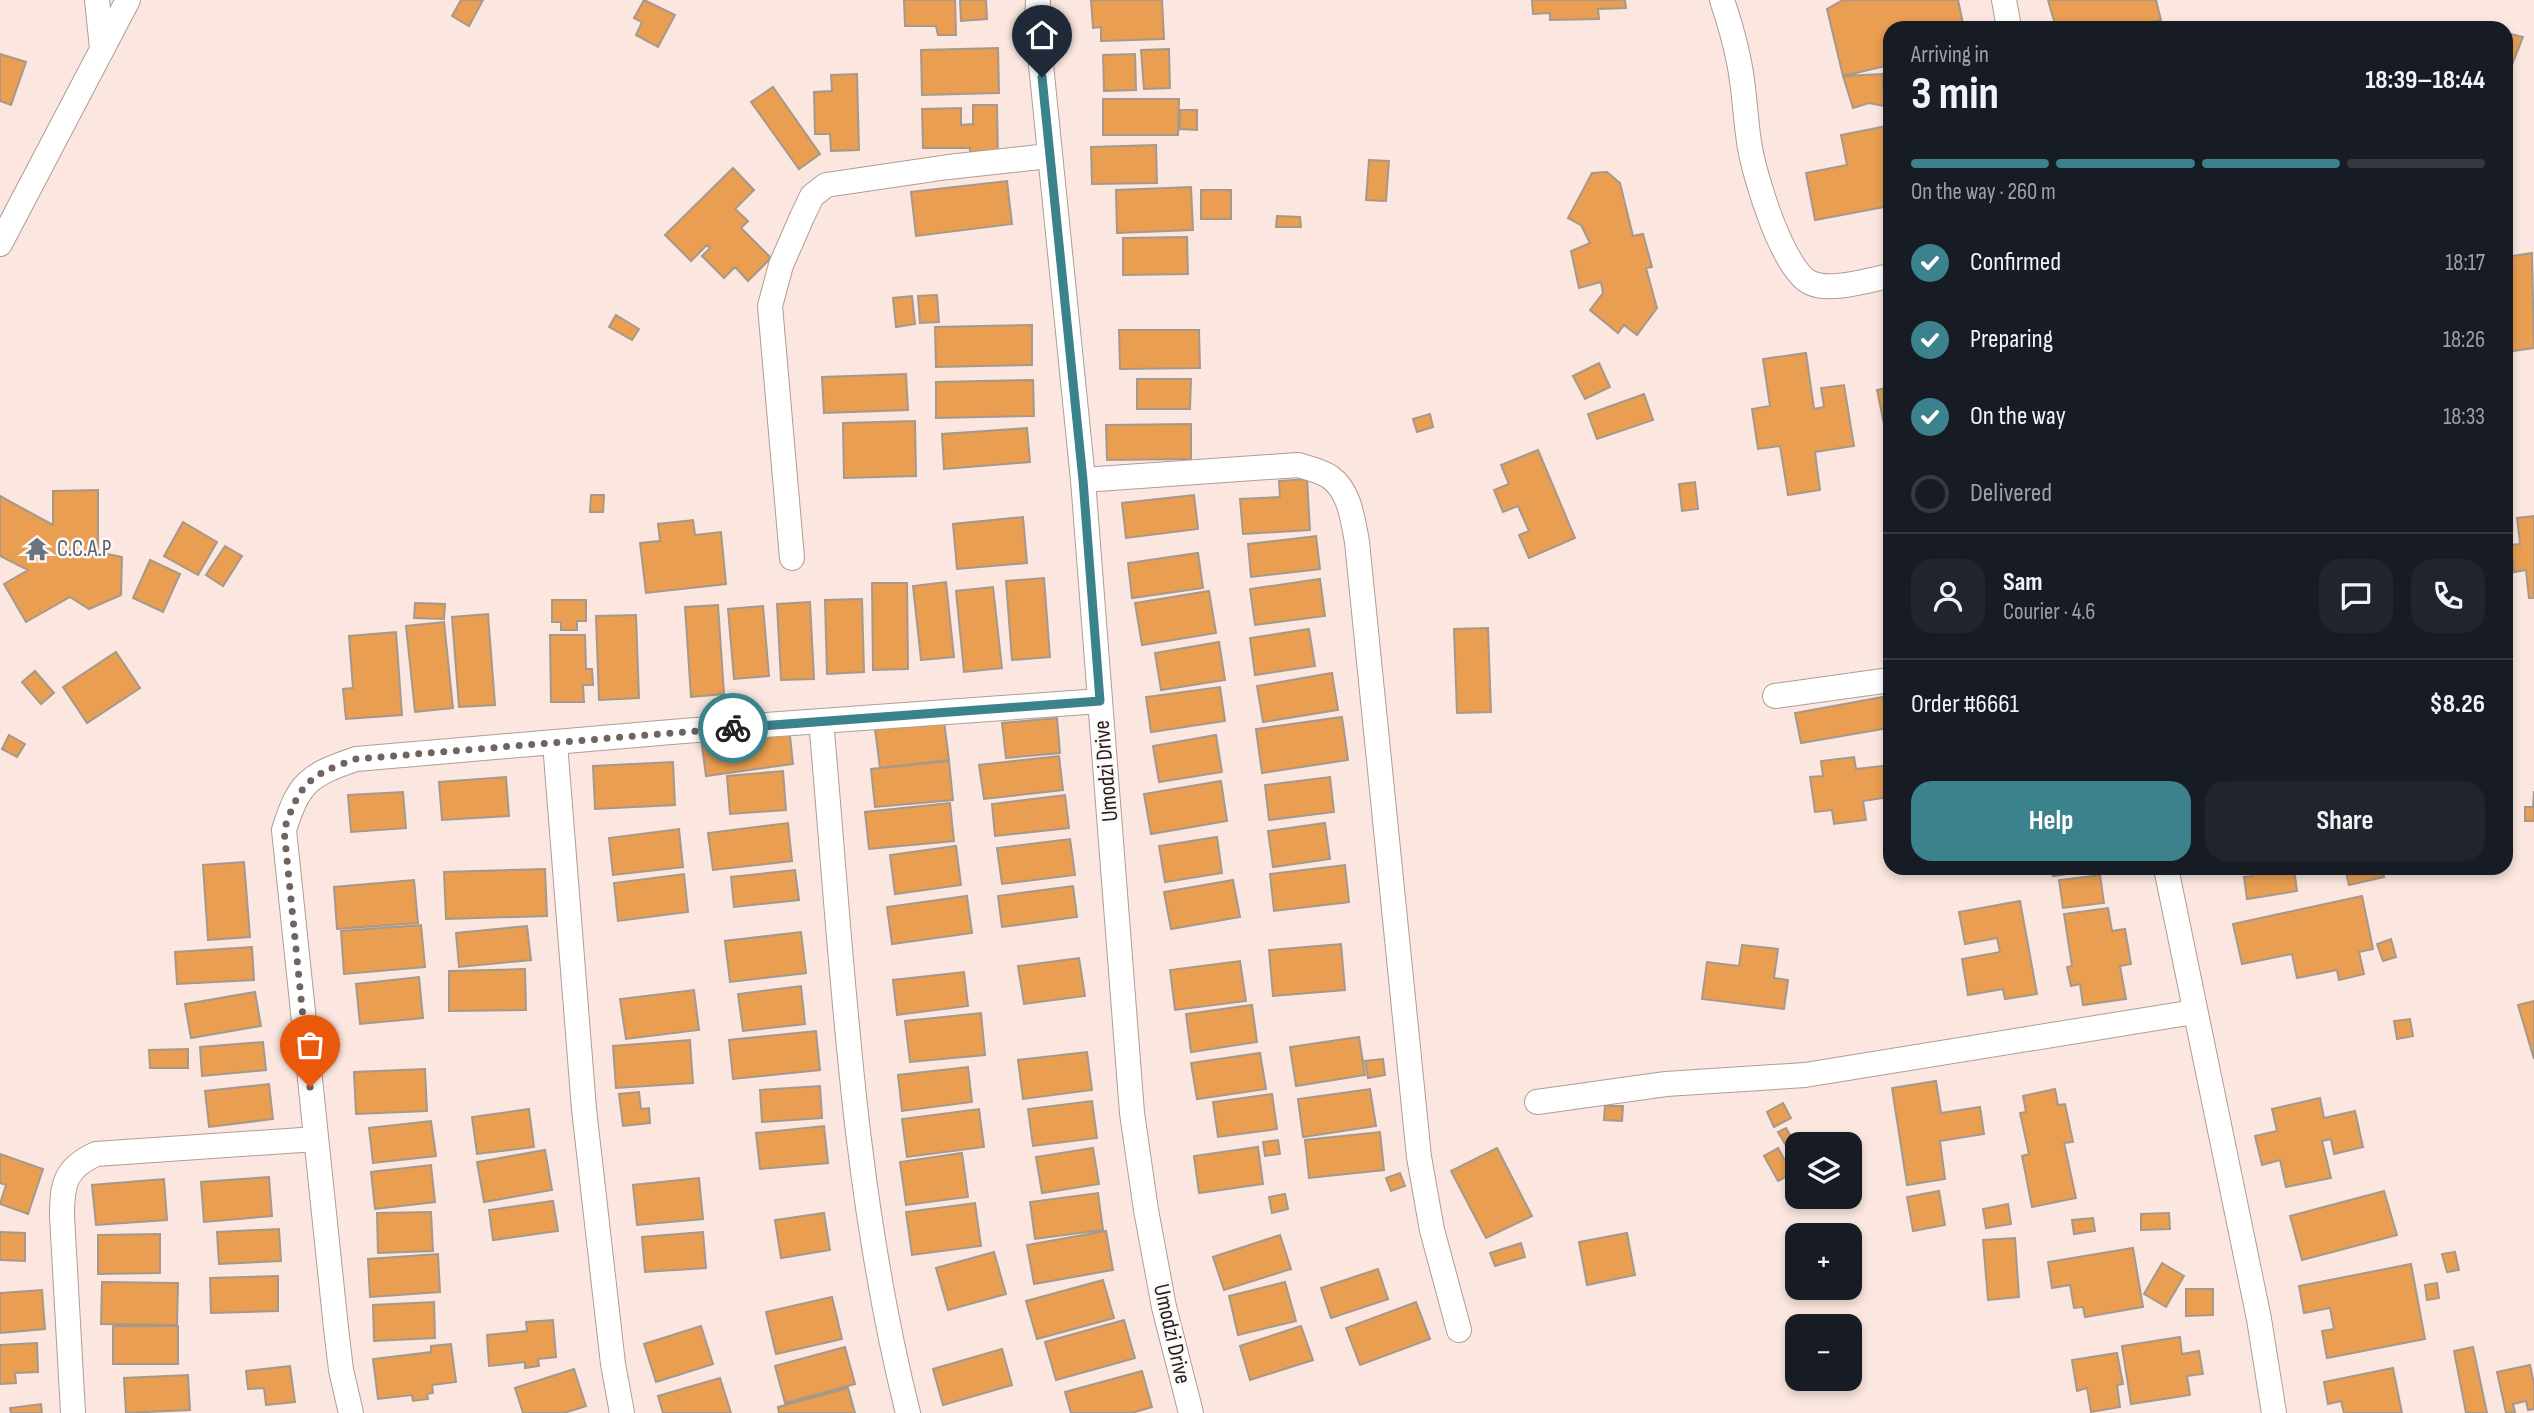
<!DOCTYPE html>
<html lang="en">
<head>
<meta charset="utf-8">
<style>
  :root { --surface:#171b24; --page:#20242c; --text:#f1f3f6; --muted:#9ea1a6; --line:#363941; --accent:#3b828c }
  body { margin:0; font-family:"Sofia Sans Condensed",sans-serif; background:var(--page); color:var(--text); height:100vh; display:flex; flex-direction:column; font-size:26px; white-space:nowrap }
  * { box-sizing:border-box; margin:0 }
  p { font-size:23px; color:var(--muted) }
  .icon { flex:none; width:38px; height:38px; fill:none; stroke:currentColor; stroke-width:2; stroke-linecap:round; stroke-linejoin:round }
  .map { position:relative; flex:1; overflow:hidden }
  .panel { position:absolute; left:1883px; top:21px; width:630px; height:854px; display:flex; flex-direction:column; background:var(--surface); border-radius:21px; box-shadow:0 4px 10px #0003 }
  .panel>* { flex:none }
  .tools { position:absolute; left:1785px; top:1132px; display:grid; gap:14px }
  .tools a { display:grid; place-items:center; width:77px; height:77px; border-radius:14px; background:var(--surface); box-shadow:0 4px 10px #0003; font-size:35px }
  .pin { position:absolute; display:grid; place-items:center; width:60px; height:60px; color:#fff; margin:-72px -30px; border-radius:50% 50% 50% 0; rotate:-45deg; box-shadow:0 0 7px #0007 }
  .pin .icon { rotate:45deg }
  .courier { position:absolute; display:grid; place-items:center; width:70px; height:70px; margin:-35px; border:5px solid #3b828c; border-radius:50%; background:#fff; color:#222; box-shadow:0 2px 9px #0007 }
  .headline em { font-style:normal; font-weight:700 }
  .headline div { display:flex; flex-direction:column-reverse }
  .headline { display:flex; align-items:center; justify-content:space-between; height:119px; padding:0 28px }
  h1 { font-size:46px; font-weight:700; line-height:52px }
  .bar { display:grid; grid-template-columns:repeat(4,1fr); gap:10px 7px; align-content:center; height:84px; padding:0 28px }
  .bar i { height:9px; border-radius:5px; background:var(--line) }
  .bar .on { background:var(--accent) }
  .bar p { grid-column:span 4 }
  .line { display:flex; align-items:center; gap:18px; padding:0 28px; border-top:2px solid var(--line) }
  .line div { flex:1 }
  .round { display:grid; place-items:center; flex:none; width:74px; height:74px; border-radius:21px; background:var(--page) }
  ol { padding:0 28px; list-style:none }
  li { display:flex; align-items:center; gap:21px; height:77px }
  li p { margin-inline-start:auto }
  li .icon { padding:7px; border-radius:50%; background:var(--accent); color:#fff; stroke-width:4 }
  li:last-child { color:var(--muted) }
  li i { width:38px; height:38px; border:4px solid var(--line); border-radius:50% }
  .cta { display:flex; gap:14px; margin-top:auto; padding:14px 28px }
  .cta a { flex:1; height:80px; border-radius:21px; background:var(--accent); color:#fff; font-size:28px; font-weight:700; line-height:80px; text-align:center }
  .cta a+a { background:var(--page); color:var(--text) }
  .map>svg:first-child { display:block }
</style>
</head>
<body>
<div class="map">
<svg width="2534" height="1413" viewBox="0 0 2534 1413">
  <rect width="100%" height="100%" fill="#fbe7df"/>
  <path fill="#e99e51" stroke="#a6988b" stroke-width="2" d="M461,0H483L469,26L452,16Z
    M644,0L675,15L658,47L636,35L642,22L634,18Z
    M904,0H955L956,35H938L936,26H905Z
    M960,0H986L987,19L961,21Z
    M1091,0H1162L1164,39L1101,41V27L1093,28Z
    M1532,0H1625L1626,8L1598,9L1599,19L1550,20V13L1533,14Z
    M1843,0H1958L1964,28H1890V65L1843,76L1827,9Z
    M2048,0H2156L2161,20L2132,28H2056Z
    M2506,33L2523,37L2506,80Z
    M998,48L999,93L922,95L921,50Z
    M1169,49L1170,88L1144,89L1141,50Z
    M0,54L26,62L11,105L0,101Z
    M1135,54L1136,90L1104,91L1103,55Z
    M857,74L859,150L831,151L830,134H815L814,92L832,91L831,75Z
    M1883,74L1884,106L1869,103L1853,108L1843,76Z
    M773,87L820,154L799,169L751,102Z
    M1103,99H1179L1178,135H1103Z
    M973,105H997L998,159H970V148H923L922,109L961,108V125L973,124Z
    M1180,110H1197V130L1180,129Z
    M1887,126L1890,141V206L1815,220L1806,173L1847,165L1841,135Z
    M1156,145L1157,183L1092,184L1091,147Z
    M1369,160L1389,161L1386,201L1366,200Z
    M733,168L754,190L735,209L748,221L741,228L771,258L748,281L735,267L724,278L702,256L710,248L707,245L691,261L665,235Z
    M1607,172L1620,183L1633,236L1643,234L1652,267L1646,268L1657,308L1637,335L1624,325L1618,333L1590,310L1603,293L1601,282L1579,288L1571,251L1590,243L1581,225L1568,218L1592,173Z
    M1007,181L1012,224L916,236L911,192Z
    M1191,187L1193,230L1117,233L1116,190Z
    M1201,190H1231V219H1201Z
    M1277,216L1300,217L1301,227H1276Z
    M1187,237L1188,274L1123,275V238Z
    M2532,253L2534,348L2506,352V257Z
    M937,295L939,322L920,323L918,296Z
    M912,296L915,324L896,327L893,298Z
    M616,315L639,329L632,340L609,327Z
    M1032,325V365L936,367L935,327Z
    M1119,330H1199L1200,368L1120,369Z
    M1806,353L1814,409L1824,407L1821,388L1844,385L1854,446L1815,452L1820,490L1788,495L1780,446L1758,449L1752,409L1770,406L1763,359Z
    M1599,363L1610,387L1585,399L1573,376Z
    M906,374L908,410L824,413L822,377Z
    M1137,379H1191L1190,409H1137Z
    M1033,380L1034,416L936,418V382Z
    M1890,387V434H1886L1877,390Z
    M1644,394L1653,420L1597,439L1588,414Z
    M1430,414L1433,427L1417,432L1413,419Z
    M915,421L916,476L844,478L843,423Z
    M1191,424V459L1107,460L1106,425Z
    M1027,428L1030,462L944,469L942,434Z
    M1538,450L1575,538L1529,558L1519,535L1529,531L1518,506L1503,512L1494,490L1509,484L1501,465Z
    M1307,479L1310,530L1243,534L1240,499L1280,497L1279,481Z
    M1695,482L1698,509L1682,511L1679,484Z
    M98,490V552L122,557L121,595L89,609L70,597L26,622L4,584L28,570L0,556V496L53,525V491Z
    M591,495H604L603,512H590Z
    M1194,495L1198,529L1126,538L1122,503Z
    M2534,516V598H2529L2526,570L2514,572L2511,545L2520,544L2517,518Z
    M1023,517L1027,563L957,569L953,524Z
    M693,520L695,535L721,532L726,584L646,593L640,543L660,541L658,524Z
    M183,522L217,542L198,575L164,556Z
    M1316,536L1320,569L1251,577L1248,544Z
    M225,546L242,556L223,586L206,575Z
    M1198,553L1203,588L1132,598L1128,563Z
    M150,560L180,574L163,612L133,598Z
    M1044,578L1050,657L1012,660L1006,581Z
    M1320,579L1325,616L1255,625L1250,589Z
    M946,582L954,657L921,660L913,586Z
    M872,583H907L908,669L873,670Z
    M993,587L1002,668L964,672L956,591Z
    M1209,591L1216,633L1142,645L1135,603Z
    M862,599L864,672L827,674L825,600Z
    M552,600H586V621H577V630H561V622H552Z
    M810,602L814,679L781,680L777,604Z
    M415,603L445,604L444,619L414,618Z
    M718,605L724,694L691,697L685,607Z
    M763,606L769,676L734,679L728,609Z
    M488,614L495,705L459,707L452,617Z
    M636,615L639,698L599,700L596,616Z
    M444,622L453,708L415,712L406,626Z
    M1488,628L1491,712L1457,713L1454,629Z
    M1309,629L1315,666L1255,675L1250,638Z
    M396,632L402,715L346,719L343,689L353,688L349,636Z
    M550,635H585L586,669H592L593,685H583L584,702H551Z
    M1219,642L1225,680L1161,690L1155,653Z
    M116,652L140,688L87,723L63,687Z
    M35,671L54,693L41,704L22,682Z
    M1332,673L1338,710L1263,722L1257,686Z
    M1220,687L1225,721L1151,732L1146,697Z
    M1883,697L1889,728L1801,743L1795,713Z
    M1342,717L1348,760L1262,773L1256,729Z
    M1057,718L1060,753L1006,758L1002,723Z
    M944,721L949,760L880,768L875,729Z
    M789,727L793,764L706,776L701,738Z
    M9,735L25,744L17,757L2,749Z
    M1216,735L1222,772L1159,782L1153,746Z
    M1059,756L1063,790L984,799L979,765Z
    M1854,757L1856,769L1890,765V797L1863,801L1866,820L1834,824L1832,810L1815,812L1810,777L1823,776L1821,761Z
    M949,761L953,800L875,807L871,769Z
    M673,762L675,805L595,809L593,766Z
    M783,771L786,810L730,814L727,776Z
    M506,777L509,816L442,820L439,782Z
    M1330,777L1334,812L1269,820L1265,785Z
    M1221,781L1227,821L1151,834L1144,794Z
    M2534,791V821H2525V807H2533Z
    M403,792L406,828L351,832L348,795Z
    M1065,795L1069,828L995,836L992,804Z
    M950,803L954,841L869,849L865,812Z
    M788,823L792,861L713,870L708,833Z
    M1325,823L1330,859L1273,867L1268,831Z
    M679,829L683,867L613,875L609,838Z
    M1217,837L1222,873L1165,882L1159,846Z
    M1070,839L1075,875L1002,884L997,848Z
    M956,846L961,885L895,894L890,855Z
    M244,862L250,937L208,940L203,865Z
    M1345,865L1349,902L1274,911L1270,874Z
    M2052,868H2109L2053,876Z
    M2252,868H2294L2297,891L2247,899L2244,877L2253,876Z
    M2345,868H2382L2384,877L2349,885Z
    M545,869L547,916L446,919L444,872Z
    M795,870L799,900L734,907L731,877Z
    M684,874L688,912L618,921L614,883Z
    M2100,875L2104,903L2063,908L2059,880Z
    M414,880L418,923L337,929L334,887Z
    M1233,880L1240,917L1171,929L1164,892Z
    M1073,886L1077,917L1002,927L998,896Z
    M967,896L972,933L892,944L887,907Z
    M2362,896L2373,949L2359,952L2364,974L2339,980L2337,970L2297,978L2292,954L2242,964L2233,924Z
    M2020,901L2037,994L2005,999L2003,989L1968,995L1962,959L2000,952L1997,938L1965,944L1959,912Z
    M2108,908L2112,931L2125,929L2131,964L2120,966L2126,999L2083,1005L2080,984L2071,986L2067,967L2072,966L2064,914Z
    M421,925L425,967L344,974L341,931Z
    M527,926L531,960L459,967L456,933Z
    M801,932L806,973L730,982L725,941Z
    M2391,939L2396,957L2383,961L2377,944Z
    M1341,944L1345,990L1273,996L1269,950Z
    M1742,945L1778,949L1774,978L1788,980L1784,1009L1702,999L1707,962L1739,966Z
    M252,947L254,980L177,984L175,952Z
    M1079,958L1085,996L1024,1004L1018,966Z
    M1240,961L1246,1001L1175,1010L1170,970Z
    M525,969L526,1010L449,1011V971Z
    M964,972L968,1006L897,1015L893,980Z
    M419,977L423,1018L360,1024L356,984Z
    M801,986L805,1024L743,1031L738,994Z
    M694,990L699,1030L626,1039L620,999Z
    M255,992L261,1026L191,1038L185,1004Z
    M2534,1001V1059L2518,1005Z
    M1252,1005L1257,1042L1191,1052L1186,1014Z
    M981,1013L985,1055L910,1062L905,1021Z
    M2410,1019L2413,1036L2397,1039L2394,1021Z
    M816,1031L820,1070L733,1079L729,1040Z
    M1359,1037L1365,1075L1296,1086L1290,1047Z
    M690,1040L693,1083L616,1088L613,1046Z
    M263,1042L266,1070L202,1076L200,1047Z
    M188,1049V1068H150L149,1050Z
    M1087,1052L1092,1090L1023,1099L1018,1060Z
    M1260,1053L1266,1089L1197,1099L1191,1063Z
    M1383,1059L1385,1075L1368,1078L1365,1061Z
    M968,1067L972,1102L902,1111L898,1075Z
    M425,1069L427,1111L356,1114L354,1072Z
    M1936,1081L1941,1113L1980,1107L1984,1134L1940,1141L1945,1179L1907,1185L1892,1088Z
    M269,1084L273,1119L209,1127L205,1091Z
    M820,1086L822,1118L762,1122L760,1090Z
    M1370,1089L1376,1126L1303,1137L1298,1099Z
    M2055,1089L2058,1105L2065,1104L2073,1142L2064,1143L2076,1198L2032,1207L2022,1156L2029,1154L2020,1113L2026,1112L2023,1096Z
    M639,1092L641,1109L649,1108L650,1123L623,1126L619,1094Z
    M1272,1094L1277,1129L1218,1137L1213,1102Z
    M2320,1098L2324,1118L2355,1111L2363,1147L2334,1154L2331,1139L2322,1141L2331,1178L2286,1187L2280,1160L2262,1165L2255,1136L2277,1131L2272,1109Z
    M1092,1101L1097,1138L1033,1146L1028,1109Z
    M1783,1103L1791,1118L1774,1127L1767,1112Z
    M1605,1106H1623L1622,1121L1604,1120Z
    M529,1109L534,1147L477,1154L472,1117Z
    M979,1109L984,1147L907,1157L902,1119Z
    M431,1121L436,1156L373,1163L369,1128Z
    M824,1126L828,1163L760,1169L756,1133Z
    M1786,1128L1793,1140L1785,1144L1778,1132Z
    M1380,1132L1384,1170L1309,1178L1305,1140Z
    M1278,1140L1280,1154L1265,1156L1263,1142Z
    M1258,1147L1263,1184L1199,1193L1194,1156Z
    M1093,1148L1099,1184L1042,1193L1036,1157Z
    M1497,1148L1532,1216L1486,1238L1451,1171Z
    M1778,1148L1792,1173L1778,1181L1764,1156Z
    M545,1150L552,1190L484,1202L477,1162Z
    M962,1153L968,1197L906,1205L900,1162Z
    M0,1154L43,1169L28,1214L0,1204L6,1185L0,1183Z
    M431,1165L435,1202L375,1209L371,1172Z
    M1400,1173L1405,1186L1391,1191L1386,1178Z
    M269,1177L272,1216L204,1222L201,1182Z
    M699,1178L703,1219L637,1225L633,1185Z
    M164,1179L167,1220L96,1225L92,1185Z
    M1939,1191L1945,1225L1913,1231L1907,1197Z
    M2384,1191L2397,1235L2302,1260L2290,1216Z
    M1098,1193L1103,1230L1035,1239L1030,1202Z
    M1285,1194L1288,1209L1272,1213L1269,1197Z
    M553,1201L558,1231L493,1240L489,1210Z
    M975,1203L981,1246L912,1255L906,1212Z
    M2008,1204L2011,1224L1986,1228L1983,1209Z
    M431,1212L433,1251L378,1253L377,1213Z
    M824,1213L830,1250L781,1258L775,1220Z
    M2169,1213L2170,1229L2141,1230V1214Z
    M2093,1218L2095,1231L2074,1234L2072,1220Z
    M279,1229L281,1261L219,1264L217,1232Z
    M1106,1231L1113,1270L1034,1284L1027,1245Z
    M0,1232L25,1233V1261L0,1260Z
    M703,1232L706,1268L645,1272L642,1237Z
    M1627,1233L1635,1275L1587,1285L1579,1242Z
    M160,1234V1273L98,1274V1235Z
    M1280,1235L1291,1269L1224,1290L1213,1257Z
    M2015,1238L2019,1297L1988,1300L1983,1240Z
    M1521,1243L1525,1257L1495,1266L1490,1253Z
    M2133,1248L2143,1307L2085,1317L2083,1307L2074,1308L2070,1285L2052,1288L2048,1262Z
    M994,1252L1006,1294L948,1310L936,1268Z
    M2455,1252L2459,1270L2447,1272L2442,1254Z
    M438,1254L440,1292L370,1297L368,1259Z
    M2162,1263L2184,1276L2166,1307L2144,1294Z
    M2411,1264L2425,1339L2327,1358L2322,1331L2334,1329L2330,1308L2304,1313L2299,1286Z
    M1378,1269L1388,1299L1331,1318L1321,1288Z
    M278,1276V1311L211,1313L210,1278Z
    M1103,1280L1114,1318L1037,1339L1026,1301Z
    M102,1282L178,1283L177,1325L101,1324Z
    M1285,1282L1296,1321L1238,1335L1229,1296Z
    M2437,1283L2439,1298L2427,1300L2425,1285Z
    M2186,1289H2213V1315L2186,1316Z
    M42,1290L45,1329L0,1333V1293Z
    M832,1297L842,1339L776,1354L766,1312Z
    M434,1302L435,1338L374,1341L373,1305Z
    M1416,1302L1430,1339L1360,1365L1346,1328Z
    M553,1320L556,1357L538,1359L539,1366L525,1368V1362L489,1366L487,1335L527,1331L526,1322Z
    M1124,1320L1135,1358L1056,1380L1045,1342Z
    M113,1326H178V1364H113Z
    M701,1326L713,1364L656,1382L644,1344Z
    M1301,1326L1313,1360L1250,1380L1240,1346Z
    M2180,1337L2182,1354L2199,1351L2203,1374L2187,1376L2190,1395L2131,1404L2122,1346Z
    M37,1343L38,1372L15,1373L16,1383L0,1384V1345Z
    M451,1344L456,1382L432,1385L433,1393L427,1394L428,1399L413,1401L412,1395L378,1399L373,1359L431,1352V1346Z
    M845,1347L855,1384L785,1403L775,1366Z
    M2473,1347L2487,1413H2466L2454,1351Z
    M1002,1349L1012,1385L943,1405L933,1369Z
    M2117,1353L2123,1384L2117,1385L2120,1407L2091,1412L2087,1388L2077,1391L2072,1360Z
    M2530,1365L2534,1384V1409L2528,1410L2526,1401L2513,1404L2515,1412L2506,1413L2497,1372Z
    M290,1366L295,1402L266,1405L264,1388L248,1389L246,1371Z
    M2393,1368L2402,1413H2344L2341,1401L2328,1404L2324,1382Z
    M574,1369L586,1406L564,1413H523L515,1388Z
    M1142,1371L1152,1407L1132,1413H1071L1065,1392Z
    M188,1375L190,1410L126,1413L124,1378Z
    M720,1378L731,1413H663L658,1396Z
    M848,1388L855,1413H779L778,1407Z
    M41,1404L42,1413H11L10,1408Z"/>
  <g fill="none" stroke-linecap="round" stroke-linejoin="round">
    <g stroke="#af9d95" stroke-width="26">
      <path id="minor" d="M97,0L102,48
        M1038,0L1037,25L1083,480L1132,1113L1146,1210L1164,1307L1191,1413
        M1722,0C1729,21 1735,41 1739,62C1745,91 1745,120 1750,148C1755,177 1783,271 1811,283C1831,292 1868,280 1890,276
        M2004,0L2009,28
        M0,244L128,0
        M1083,480L1298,465C1308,468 1321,471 1330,477C1350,491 1353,521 1357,542L1419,1157L1432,1230L1459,1330
        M792,558L770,306L781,265L802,217L812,196L826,185L948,167L1049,156
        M1775,696L1890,680
        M821,721C842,952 851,1187 908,1413
        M555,743L584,1109L613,1364L622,1413
        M2166,868L2259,1319L2274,1413
        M1537,1102L1666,1084L1805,1075L2194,1012
        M73,1413L62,1216C62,1184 65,1168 96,1154L316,1139
        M351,1413L341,1370L336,1328L284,830C299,782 309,775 356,759L683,731L1100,701"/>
    </g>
    <use href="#minor" stroke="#fff" stroke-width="24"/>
  </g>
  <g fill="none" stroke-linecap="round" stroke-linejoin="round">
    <path stroke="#6f645f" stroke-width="7" stroke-dasharray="0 12.6" d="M310,1087L284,830C300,783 309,775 356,759L733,728"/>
    <path stroke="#3b828c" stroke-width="9" d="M733,728L1100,701L1083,480L1042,77"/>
  </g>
  <defs>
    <g id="temple-bare" transform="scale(1.89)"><path d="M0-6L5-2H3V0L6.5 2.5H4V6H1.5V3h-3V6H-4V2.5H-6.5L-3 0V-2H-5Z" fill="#6b7280" stroke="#fcf8f7" stroke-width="2.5" paint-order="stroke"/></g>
  </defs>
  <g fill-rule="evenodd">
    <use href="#temple-bare" x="37" y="549"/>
  </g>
  <g text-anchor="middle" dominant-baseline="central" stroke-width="5" stroke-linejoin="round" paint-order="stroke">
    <g font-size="23" fill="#5b616d" stroke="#fcf8f7" text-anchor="start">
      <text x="57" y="549">C.C.A.P</text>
    </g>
    <g font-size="23" fill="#241d1a" stroke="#fcf8f7">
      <text transform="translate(1106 771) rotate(-95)">Umodzi Drive</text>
      <text transform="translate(1172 1334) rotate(77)">Umodzi Drive</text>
    </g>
  </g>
</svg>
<div class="tools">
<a><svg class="icon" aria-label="layers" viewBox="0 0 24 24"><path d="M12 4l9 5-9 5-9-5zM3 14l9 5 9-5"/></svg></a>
<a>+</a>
<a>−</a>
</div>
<div class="pin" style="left:310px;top:1087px;background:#ea580c"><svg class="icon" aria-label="bag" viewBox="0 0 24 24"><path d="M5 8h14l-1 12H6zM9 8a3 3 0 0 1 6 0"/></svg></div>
<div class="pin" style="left:1042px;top:77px;background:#1f2937"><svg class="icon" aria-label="home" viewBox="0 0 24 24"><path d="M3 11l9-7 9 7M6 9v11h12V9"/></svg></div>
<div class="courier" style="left:733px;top:728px"><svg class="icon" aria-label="bike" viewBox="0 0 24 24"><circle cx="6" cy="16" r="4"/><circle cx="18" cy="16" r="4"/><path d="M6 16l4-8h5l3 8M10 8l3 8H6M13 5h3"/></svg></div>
<section class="panel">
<div class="headline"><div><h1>3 min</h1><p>Arriving in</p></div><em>18:39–18:44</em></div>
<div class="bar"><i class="on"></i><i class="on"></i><i class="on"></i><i></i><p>On the way · 260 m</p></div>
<ol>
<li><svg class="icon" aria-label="check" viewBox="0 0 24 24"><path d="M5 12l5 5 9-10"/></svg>Confirmed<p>18:17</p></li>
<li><svg class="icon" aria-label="check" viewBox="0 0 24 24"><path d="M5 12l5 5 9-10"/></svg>Preparing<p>18:26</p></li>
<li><svg class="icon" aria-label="check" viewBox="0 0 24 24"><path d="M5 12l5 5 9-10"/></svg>On the way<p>18:33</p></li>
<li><i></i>Delivered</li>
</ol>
<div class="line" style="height:126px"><a class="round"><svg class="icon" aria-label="person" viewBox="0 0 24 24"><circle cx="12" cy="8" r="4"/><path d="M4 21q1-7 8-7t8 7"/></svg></a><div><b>Sam</b><p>Courier · 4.6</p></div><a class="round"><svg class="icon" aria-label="chat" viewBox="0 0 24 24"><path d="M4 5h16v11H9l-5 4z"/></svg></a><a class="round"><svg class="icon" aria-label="phone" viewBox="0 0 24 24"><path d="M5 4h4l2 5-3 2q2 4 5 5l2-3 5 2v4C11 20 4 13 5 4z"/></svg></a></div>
<div class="line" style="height:91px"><div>Order #6661</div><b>$8.26</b></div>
<div class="cta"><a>Help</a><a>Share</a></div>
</section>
</div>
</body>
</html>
